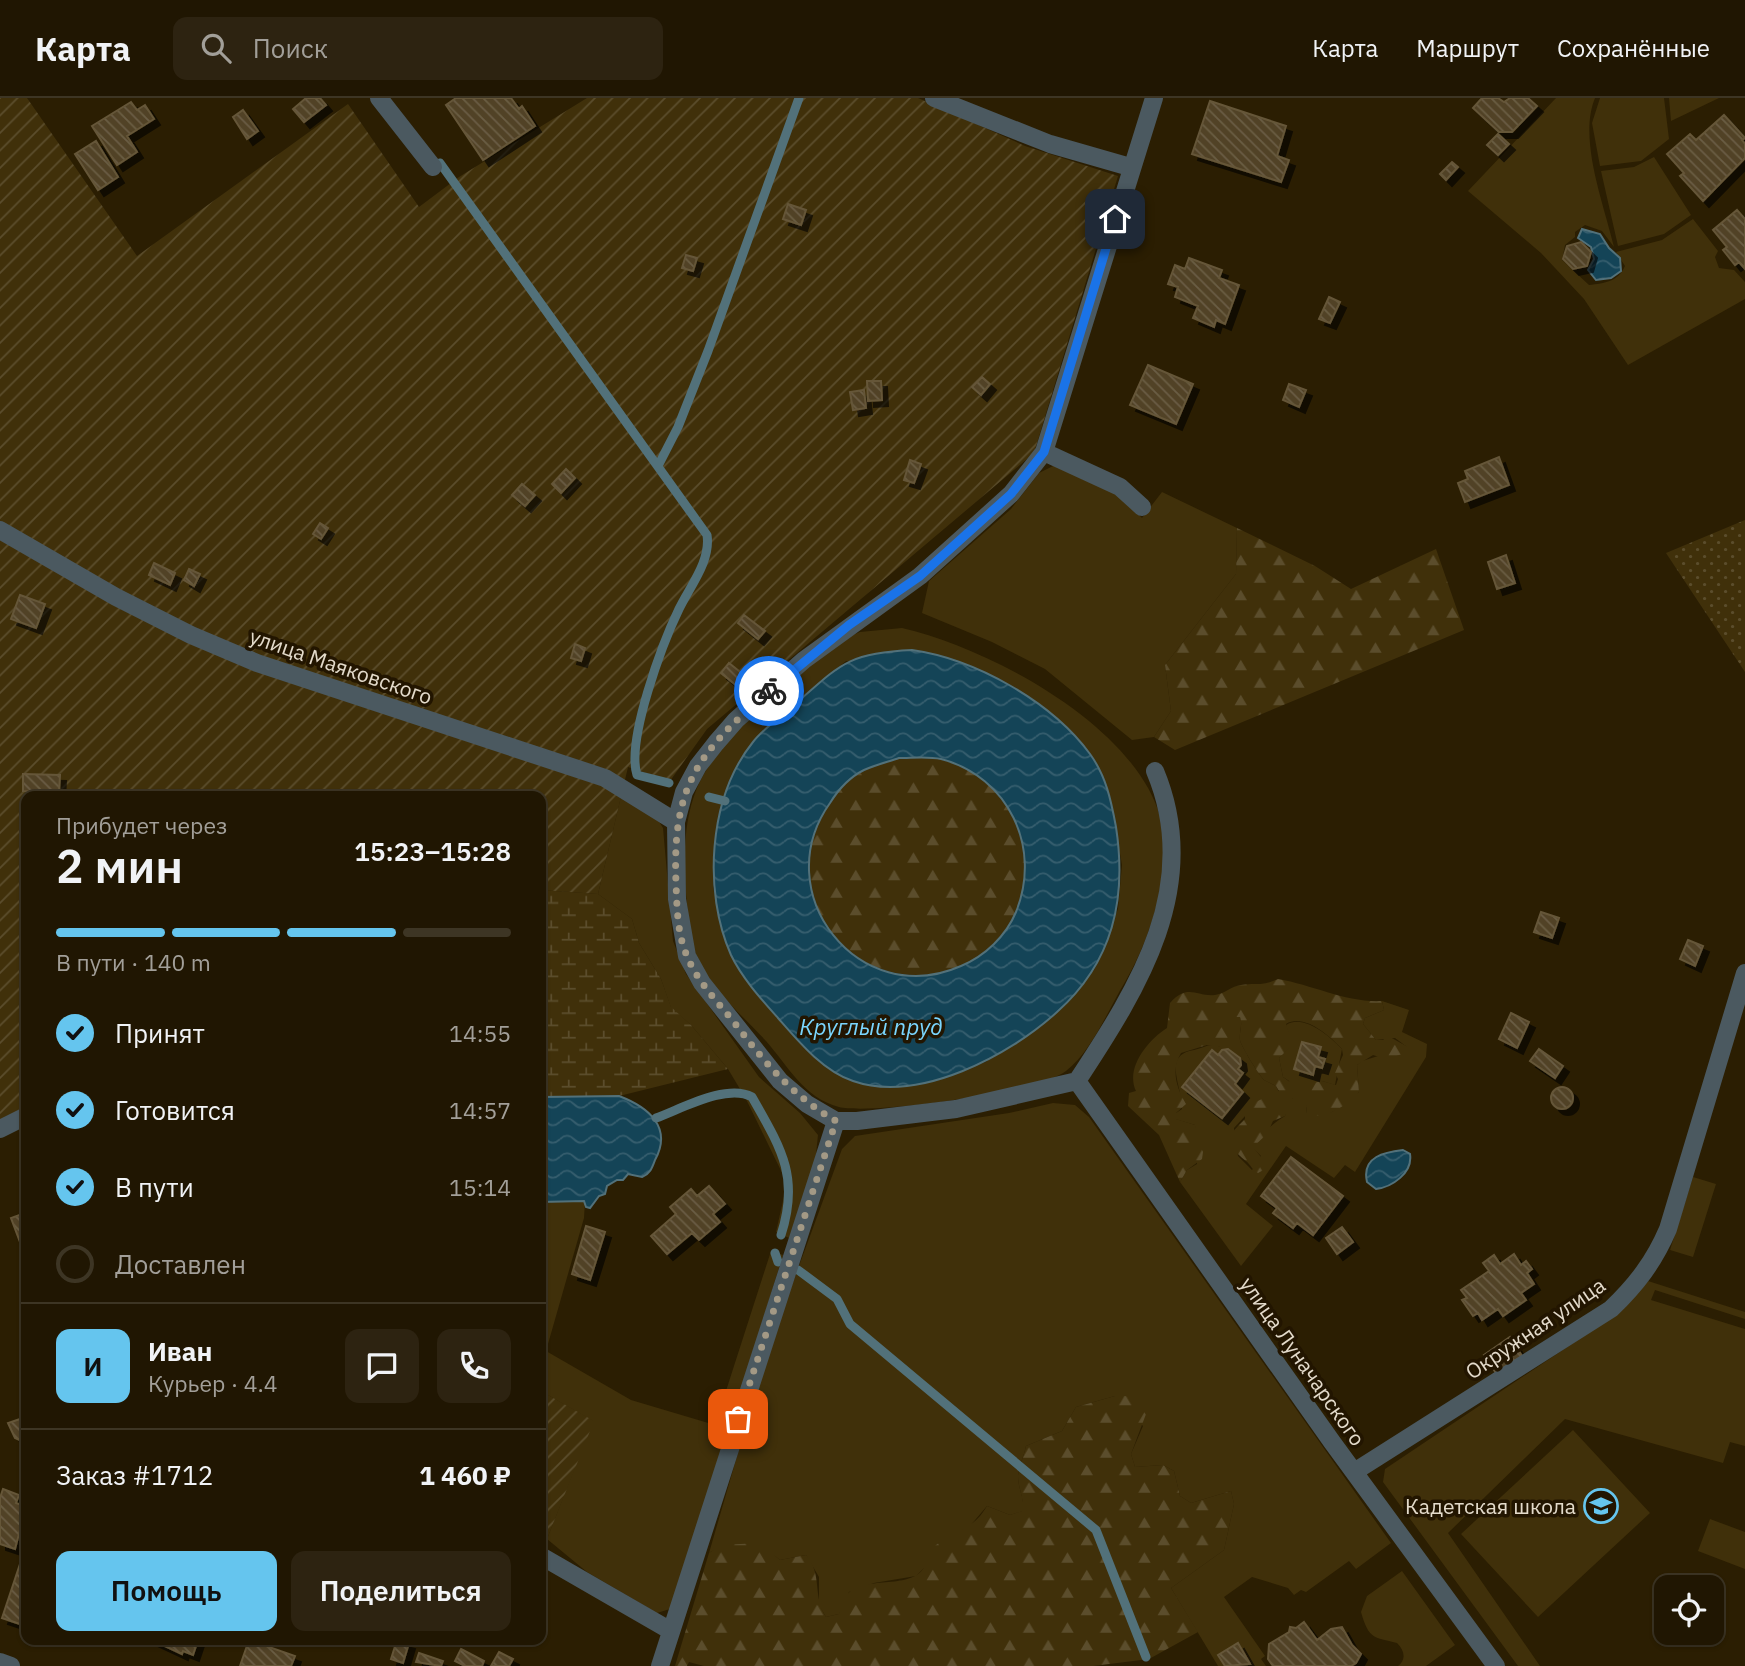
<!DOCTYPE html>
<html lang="ru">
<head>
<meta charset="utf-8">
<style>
  :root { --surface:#201602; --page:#2d2311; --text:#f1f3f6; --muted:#a29f99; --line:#3d3524; --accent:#65c5ee }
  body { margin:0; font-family:"IBM Plex Sans",sans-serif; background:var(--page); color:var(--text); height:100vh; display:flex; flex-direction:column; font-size:26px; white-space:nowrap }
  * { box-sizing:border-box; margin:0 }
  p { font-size:23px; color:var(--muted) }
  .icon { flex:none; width:38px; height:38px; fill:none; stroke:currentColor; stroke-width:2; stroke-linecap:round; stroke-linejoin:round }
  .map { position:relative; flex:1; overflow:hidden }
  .sheet { position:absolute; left:21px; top:693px; width:525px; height:854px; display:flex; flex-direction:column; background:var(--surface); border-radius:14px; box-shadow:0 2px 5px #0004,0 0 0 2px var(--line) }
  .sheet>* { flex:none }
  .controls { position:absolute; left:1654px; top:1477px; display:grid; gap:14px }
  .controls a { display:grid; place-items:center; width:70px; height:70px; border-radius:14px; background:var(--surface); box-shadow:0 2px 5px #0004,0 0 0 2px var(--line); font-size:35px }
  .pin { position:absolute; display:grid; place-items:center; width:60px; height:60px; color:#fff; margin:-30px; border-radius:14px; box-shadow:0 4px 10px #0006 }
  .courier { position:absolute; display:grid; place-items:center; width:70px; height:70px; margin:-35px; border:5px solid #1a73e8; border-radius:50%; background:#fff; color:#222; box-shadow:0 2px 9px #0007 }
  .headline em { font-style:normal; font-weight:600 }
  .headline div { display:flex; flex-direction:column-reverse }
  .headline { display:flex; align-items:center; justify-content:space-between; height:119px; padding:0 35px }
  h1 { font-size:46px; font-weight:600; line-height:52px }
  .bar { display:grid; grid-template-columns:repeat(4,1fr); gap:10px 7px; align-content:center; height:84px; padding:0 35px }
  .bar i { height:9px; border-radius:5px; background:var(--line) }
  .bar .active { background:var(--accent) }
  .bar p { grid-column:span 4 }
  .line { display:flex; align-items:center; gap:18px; padding:0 35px; border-top:2px solid var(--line) }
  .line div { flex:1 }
  .round { display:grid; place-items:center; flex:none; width:74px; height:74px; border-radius:14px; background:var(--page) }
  ol { padding:0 35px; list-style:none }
  li { display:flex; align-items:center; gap:21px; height:77px }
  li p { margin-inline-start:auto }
  li .icon { padding:7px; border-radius:50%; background:var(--accent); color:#111; stroke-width:4 }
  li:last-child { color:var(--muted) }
  li i { width:38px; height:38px; border:4px solid var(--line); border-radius:50% }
  .action { display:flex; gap:14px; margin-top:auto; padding:14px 35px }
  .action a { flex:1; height:80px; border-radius:14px; background:var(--accent); color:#111; font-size:28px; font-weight:600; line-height:80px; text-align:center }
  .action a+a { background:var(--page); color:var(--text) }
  header { display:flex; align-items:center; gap:42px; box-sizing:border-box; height:98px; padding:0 35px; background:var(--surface); border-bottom:2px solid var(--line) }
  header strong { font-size:33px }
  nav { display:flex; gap:38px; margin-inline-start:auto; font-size:24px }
  .search { width:490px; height:63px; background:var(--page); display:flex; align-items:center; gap:18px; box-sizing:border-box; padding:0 24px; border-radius:14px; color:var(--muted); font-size:26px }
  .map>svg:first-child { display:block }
</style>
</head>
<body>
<header>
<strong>Карта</strong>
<div class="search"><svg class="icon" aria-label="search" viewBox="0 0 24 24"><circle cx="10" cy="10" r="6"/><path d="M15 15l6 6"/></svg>Поиск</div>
<nav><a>Карта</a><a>Маршрут</a><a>Сохранённые</a></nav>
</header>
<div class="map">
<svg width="1745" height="1568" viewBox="0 0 1745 1568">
  <defs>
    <pattern id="forest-firs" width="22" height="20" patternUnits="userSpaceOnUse" patternTransform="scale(1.75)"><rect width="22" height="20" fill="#40300a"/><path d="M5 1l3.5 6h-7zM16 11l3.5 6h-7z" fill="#5b4d2c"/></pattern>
    <pattern id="wetland-marsh" width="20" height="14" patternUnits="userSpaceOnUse" patternTransform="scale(1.75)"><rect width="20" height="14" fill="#40300a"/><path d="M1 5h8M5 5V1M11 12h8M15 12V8" fill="none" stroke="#5b4d2c"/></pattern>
    <pattern id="park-dots" width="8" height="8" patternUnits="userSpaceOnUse" patternTransform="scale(1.75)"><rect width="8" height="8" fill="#40300a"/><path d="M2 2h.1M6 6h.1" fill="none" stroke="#5b4d2c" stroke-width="1.8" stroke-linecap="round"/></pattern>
    <pattern id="garden-furrows" width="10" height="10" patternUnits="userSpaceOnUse" patternTransform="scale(1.75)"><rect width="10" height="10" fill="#40300a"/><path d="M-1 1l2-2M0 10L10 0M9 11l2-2" fill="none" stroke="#5b4d2c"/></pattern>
    <pattern id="water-waves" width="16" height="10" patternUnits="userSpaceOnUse" patternTransform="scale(1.75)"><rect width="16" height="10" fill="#144457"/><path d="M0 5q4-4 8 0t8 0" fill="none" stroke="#365e6e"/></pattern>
    <pattern id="building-back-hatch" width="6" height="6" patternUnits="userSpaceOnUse" patternTransform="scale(1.75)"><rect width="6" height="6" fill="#514226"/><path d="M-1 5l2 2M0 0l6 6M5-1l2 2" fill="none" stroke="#6a5d44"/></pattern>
    <filter id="shadow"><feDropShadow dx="6" dy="6" stdDeviation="0" flood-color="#0009"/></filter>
  </defs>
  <rect width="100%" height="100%" fill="#2b1e02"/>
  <path fill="#40300a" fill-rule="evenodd" d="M1556,0H1595C1578,41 1604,106 1614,149L1602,133L1585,127L1575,134V139L1565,147L1562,162L1589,187C1605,185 1618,184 1625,168L1616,154L1662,142L1693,121L1718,153L1715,159L1719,170L1734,172L1745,184V201L1628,267L1584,201L1541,155L1468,93Z
    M1600,0H1664L1669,41L1641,63L1600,68L1592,25Z
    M1669,0H1719L1671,23Z
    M1654,59L1691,117L1664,136L1618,148L1601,73L1634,69Z
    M1057,366L1119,396L1142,420L1162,394L1237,430L1236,476L1165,567L1171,613L1154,639L1132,642L1045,571L992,544L922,515L929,483L1011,411L1039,375Z
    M902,530C989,550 1133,626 1160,718C1174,769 1151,840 1125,884C1108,912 1092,953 1066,973C1039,994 872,1017 839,1009C804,1000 788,968 766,943C738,912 698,882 691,839C684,789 677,722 704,676C736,622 797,581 843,541L860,534ZM846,563L969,567L1040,606L1073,636L1090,656L1110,698L1122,767L1118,811L1094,872L986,964L935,981L791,935L760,900L733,861L713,790L720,720L731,681L753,643Z
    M622,694L655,717L663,730L673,843L686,876L759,979L800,1015L818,1037L815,1066L789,1140L776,1134L787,1085L746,1001L728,971L691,927L671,910L661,881L639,845L632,821L598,796Z
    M1382,903L1409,912L1402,934L1427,946L1426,959L1355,1074L1345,1067L1334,1080L1286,1048L1246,1106L1273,1128L1241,1168L1180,1084L1187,1072L1197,1066L1195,1027L1175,1021L1176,1015L1182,1011C1183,989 1161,957 1194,952C1205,950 1209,944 1220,949L1232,932L1234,919L1240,918C1243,927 1239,933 1240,942C1241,948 1259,977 1264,982L1276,988L1279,994L1258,1004L1234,1030L1238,1058L1252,1072L1261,1058L1252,1049C1259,1038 1274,1024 1285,1018L1288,1004L1293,1000L1289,983L1283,979L1279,960L1292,946L1286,927C1303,915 1330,938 1342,951L1335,987L1322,983L1306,1009L1307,1015L1332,1014L1359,994L1357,967L1362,963L1407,949L1395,940L1376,942L1363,926L1365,920L1384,912ZM1303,944L1321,949L1313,976L1294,971ZM1229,951L1239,960L1241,967L1238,971L1243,976L1235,986L1243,994L1222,1020L1212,952L1218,957L1222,952Z
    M1053,1005L1075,1007L1089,1019L1391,1445L1356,1471L1349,1463L1306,1494L1301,1492L1294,1497L1288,1490L1252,1479L1224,1499L1265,1558L1261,1561L1266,1568H1218L1171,1490L1224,1452L1234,1406L1231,1393L1191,1405L1180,1398L1174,1373L1163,1367L1135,1369L1131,1356L1143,1328L1115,1298L1076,1309L1062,1333L1026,1348C1024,1358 1019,1368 1018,1378C1018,1391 1025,1400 1023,1413L1010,1417L987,1408L970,1428L937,1446L925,1469L916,1478L874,1485L849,1494L839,1516L826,1519L819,1507V1479L806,1457L780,1462C764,1447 727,1443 709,1455L767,1255L842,1051L855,1038L1009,1015Z
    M1693,1079L1716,1086L1693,1159L1670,1152Z
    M552,1103H585L584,1120L546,1253L631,1302L715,1327L771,1153L783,1157L681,1486L670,1511L657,1515L587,1474L547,1441L593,1323L541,1293V1104Z
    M1648,1183L1745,1214V1221L1655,1192L1651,1202L1745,1231V1348L1730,1344L1723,1365L1565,1321L1448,1435L1540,1568H1518L1383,1384L1385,1371L1615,1217Z
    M1573,1332L1650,1415L1538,1519L1461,1436Z
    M1710,1421L1745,1434V1471L1698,1453Z
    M1402,1473L1455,1547L1426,1568H1398C1407,1561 1404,1552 1397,1545C1374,1539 1369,1542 1361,1514L1367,1498Z"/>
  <path fill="url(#forest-firs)" d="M1237,430L1315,468L1351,491L1436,451L1464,532L1175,652L1154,639L1171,613L1165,567L1236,476Z
    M808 768a109 109 0 1 1 218 0a109 109 0 1 1-218 0Z
    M1278,881C1313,887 1347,905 1382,903L1384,912L1365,920L1363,926L1376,942H1383L1388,938L1408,949L1406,955L1386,961L1373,957L1357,967L1359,994C1349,1006 1324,1024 1307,1015L1306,1008L1312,997L1308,992L1309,986L1322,983L1336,987L1338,981L1335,975L1343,957L1342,951C1330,938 1304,915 1286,926L1293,946L1279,960L1283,979L1294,987L1296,993L1285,1018L1273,1023L1267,1036L1253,1049L1269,1069L1258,1075C1252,1072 1251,1067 1246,1063C1223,1044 1224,1042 1245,1021V1009L1279,993L1276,988L1264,982C1259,977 1241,948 1240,942C1239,933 1243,928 1240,919H1234V938L1227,950L1207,947L1181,955C1171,972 1176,989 1186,1006L1176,1015V1021L1195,1027L1203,1054L1202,1061L1187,1072L1180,1084L1159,1037L1128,1008L1129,995L1136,993C1125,970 1148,942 1167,930L1170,905C1188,885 1196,899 1215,897C1224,896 1232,888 1241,887C1259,884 1260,889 1278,881Z
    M1115,1298C1132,1297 1138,1301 1146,1316L1131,1356L1135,1369L1163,1367L1174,1373L1180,1398L1191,1405L1231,1393L1234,1406L1224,1452L1171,1490L1198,1534L1149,1561L1093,1568H704L689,1564L687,1568H675L709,1455L721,1447L760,1445L780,1462L806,1457C823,1476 812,1498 826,1519L839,1516C846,1473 886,1492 915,1478C928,1472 926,1457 936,1447C954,1431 972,1434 987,1408L1010,1417L1022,1413C1025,1400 1018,1391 1018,1378C1019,1368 1024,1358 1026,1348L1062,1333L1076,1309Z"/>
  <path fill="url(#wetland-marsh)" d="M541,792L598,796L632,821L639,845L661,881L671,909L691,927L728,971L619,998L541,999Z"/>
  <path fill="url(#park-dots)" d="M1745,422V574L1666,455Z"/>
  <path fill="url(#garden-furrows)" d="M0,0H27L137,158L348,6L419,109L459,79L587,0H918L1025,48L1118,78L1034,355L707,631L670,683L628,669L598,796L541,792V698H26V1011L0,1022Z
    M541,1293L594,1323L547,1441L541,1436Z"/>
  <path fill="url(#water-waves)" stroke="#52717a" stroke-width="2" fill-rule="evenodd" d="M1582,131L1600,136L1609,150L1620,160L1621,173L1611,180L1596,182L1588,172L1594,161L1591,149L1578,140Z
    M912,552C975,561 1051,603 1090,656C1106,678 1111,702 1116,729C1127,801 1113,864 1057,914C1010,957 919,1006 853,983C823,973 799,944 778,920C762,902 742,880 731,857C703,794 708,700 753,644C763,631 779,620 792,609C840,567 846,555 912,552ZM899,660C912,660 928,658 941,661C1009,679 1042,750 1016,814C1006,838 985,858 961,868C859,913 766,795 830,705C838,692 850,679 864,672C875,667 887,664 899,660Z
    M619,998C648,1009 673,1029 655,1062C652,1070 650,1076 642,1079L628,1076L623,1082H617L607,1088L605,1096L599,1098L590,1110L586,1109L584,1103L541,1104V999Z
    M1403,1052L1410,1056C1413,1075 1392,1089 1376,1091L1367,1084C1361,1058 1386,1054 1403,1052Z"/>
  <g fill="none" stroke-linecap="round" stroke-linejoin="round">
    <path stroke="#52717a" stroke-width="9" d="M440,65L707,437C711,463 690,488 679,511C663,544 626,642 637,677L669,685
      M658,368L678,329L708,253L799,0
      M709,699L725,703
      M656,1020C681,1011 727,985 752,999C781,1050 800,1079 781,1137
      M775,1155L778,1164
      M798,1172L837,1201L850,1226L1096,1432L1146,1559"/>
  </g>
  <path fill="url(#building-back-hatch)" stroke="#655639" stroke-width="2" filter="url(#shadow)" d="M306,0H320L326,7L304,24L293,11Z
    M456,0H511L519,11L522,8L535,28L483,62L446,7Z
    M1482,0H1498L1504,4L1510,0H1528L1537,8L1512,34H1499L1473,10Z
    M1210,3L1286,28L1277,58L1289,62L1281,84L1192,56Z
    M131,4L137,12L145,7L154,21L127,38L137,54L117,67L92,28Z
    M243,12L258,33L247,41L233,19Z
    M1724,17L1745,40L1742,42L1745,46V60L1703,103L1680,78L1684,75L1667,56L1690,36L1696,42Z
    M1498,36L1509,46L1498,57L1487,47Z
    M96,43L118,79L98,92L75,56Z
    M1452,64L1458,69L1446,82L1440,76Z
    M788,106L806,112L801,127L783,121Z
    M1737,112L1745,121V171L1739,164L1735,167L1723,152L1727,149L1713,132Z
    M1581,144L1591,154L1587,168L1573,171L1563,161L1567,148Z
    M686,157L697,160L693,173L682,170Z
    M1189,160L1222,172L1219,180L1239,187L1225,226L1216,222L1214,229L1193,220L1198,208L1175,199L1178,189L1168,186L1175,167L1185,171Z
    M1329,199L1340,204L1330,225L1319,221Z
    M1148,267L1193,286L1176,326L1130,307Z
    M982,279L990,286L981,297L972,289Z
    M867,283H881L882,302L868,303Z
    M1289,286L1306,292L1299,309L1283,302Z
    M864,292L866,310L853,312L850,294Z
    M1499,359L1509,387L1465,404L1458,385L1468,381L1465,373Z
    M910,362L921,366L914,385L904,382Z
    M566,371L575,380L561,395L552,386Z
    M522,386L535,397L525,408L512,397Z
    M320,425L328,430L321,441L313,436Z
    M1506,457L1515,485L1497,491L1488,464Z
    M154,465L175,475L170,487L149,477Z
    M189,471L200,476L194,488L184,482Z
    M20,497L45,506L36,530L11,521Z
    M744,517L765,533L758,541L738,525Z
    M575,546L585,550L581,563L571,560Z
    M729,565L750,582L742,592L721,575Z
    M23,676L60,677L59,694L23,693Z
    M1541,814L1559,820L1552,840L1534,834Z
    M1688,842L1703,848L1695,868L1680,861Z
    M1511,915L1529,924L1517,950L1499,941Z
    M1302,944L1321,949L1318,959L1325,961L1322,970L1315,968L1313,977L1294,971Z
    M1228,951L1240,960L1241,967L1238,971L1243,975L1235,986L1243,994L1222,1020L1182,989L1212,952L1218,957L1222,952Z
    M1539,951L1563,968L1555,980L1530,963Z
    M1551 1000a11 11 0 1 1 22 0a11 11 0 1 1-22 0Z
    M1291,1059L1343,1098L1313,1137L1297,1125L1293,1130L1273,1115L1277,1110L1261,1098Z
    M709,1088L725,1106L713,1116L720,1124L699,1142L692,1135L667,1156L651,1138L676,1116L670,1109L691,1091L697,1098Z
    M22,1116L26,1142L20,1144L11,1120Z
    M586,1128L605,1134L590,1182L572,1176Z
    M1342,1129L1353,1144L1337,1156L1326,1140Z
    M1514,1156L1521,1167L1526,1163L1532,1171L1527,1175L1534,1186L1521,1195L1526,1202L1503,1218L1498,1211L1482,1222L1478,1215L1473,1218L1462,1202L1467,1200L1461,1192L1489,1173L1483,1165L1494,1157L1500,1166Z
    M1510,1239L1522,1258L1496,1275L1484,1257Z
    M26,1319V1345L15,1340L8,1325Z
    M3,1391L19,1397L16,1405L26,1409L15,1451L0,1446V1400Z
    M20,1466L26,1468V1528L2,1520Z
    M1304,1524L1317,1542L1331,1531L1342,1529L1352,1547L1361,1556L1356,1565L1351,1568H1273L1268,1561L1269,1546L1289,1534L1290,1529L1296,1530Z
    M152,1542H198L193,1557L183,1553L182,1556Z
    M249,1542L295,1558L291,1568H240Z
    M397,1542L409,1545L403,1565L391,1561Z
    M1238,1545L1250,1566L1225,1568L1218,1557Z
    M461,1551L484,1563L482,1568H465L455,1563Z
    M499,1554L513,1561L509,1568H491Z
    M419,1555L443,1563L441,1568L416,1564Z"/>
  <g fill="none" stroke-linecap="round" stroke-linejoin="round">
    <path stroke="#4b5960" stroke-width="18" d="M379,0L433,69
      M934,0L1050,46L1130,69
      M1154,0L1044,354L1011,396L920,478L804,562L736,622L716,645L698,668L684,694L676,724L677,801L687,858L702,885L780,983L807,1006L836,1023H857L956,1011L1077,983C1139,889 1203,787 1155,673
      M1044,354L1120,389L1142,409
      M0,432L116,499L191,537L257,565L605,680L676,724
      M1077,983L1332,1344L1496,1568
      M0,1031L26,1018
      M1354,1374L1611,1211C1636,1187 1654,1164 1668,1131L1745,875
      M541,1458L671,1533
      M0,1564L11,1568
      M660,1568L836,1023"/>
  </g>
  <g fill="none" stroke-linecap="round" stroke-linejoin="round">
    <path stroke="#a39985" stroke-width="7" stroke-dasharray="0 12.6" d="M738,1321L836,1023C793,998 766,966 737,928C719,905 698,885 687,858C677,835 677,809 676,785C672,687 698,655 769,593"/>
    <path stroke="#1a73e8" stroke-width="9" d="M769,593L849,527L920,478L1011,396L1044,354L1115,121"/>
  </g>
  <defs>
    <g id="university-ring" transform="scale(1.75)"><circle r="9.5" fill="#221500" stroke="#65c5ee" stroke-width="1.5"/><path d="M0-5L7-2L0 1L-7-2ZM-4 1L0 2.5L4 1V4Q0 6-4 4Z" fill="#65c5ee"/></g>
  </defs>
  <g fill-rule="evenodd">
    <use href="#university-ring" x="1601" y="1408"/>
  </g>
  <g text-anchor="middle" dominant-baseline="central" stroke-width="7" stroke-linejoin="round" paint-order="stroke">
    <g font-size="21" fill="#e4dbcb" stroke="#221500">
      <text transform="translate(341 568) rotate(19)">улица Маяковского</text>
      <text transform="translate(1535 1230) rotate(-34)">Окружная улица</text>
      <text transform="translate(1303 1263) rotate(55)">улица Луначарского</text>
    </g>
    <g font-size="21" fill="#e4dbcb" stroke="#221500" text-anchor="end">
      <text x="1576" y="1408">Кадетская школа</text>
    </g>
    <g font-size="23" font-style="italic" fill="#7ad6fe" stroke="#221500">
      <text x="871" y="928">Круглый пруд</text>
    </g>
  </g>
</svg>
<div class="controls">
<a><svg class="icon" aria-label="locate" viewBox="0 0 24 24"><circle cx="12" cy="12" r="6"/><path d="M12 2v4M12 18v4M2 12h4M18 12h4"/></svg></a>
</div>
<div class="pin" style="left:738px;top:1321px;background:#ea580c"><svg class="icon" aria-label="bag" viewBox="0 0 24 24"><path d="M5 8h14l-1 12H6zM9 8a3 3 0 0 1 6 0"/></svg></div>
<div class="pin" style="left:1115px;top:121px;background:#1f2937"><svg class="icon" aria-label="home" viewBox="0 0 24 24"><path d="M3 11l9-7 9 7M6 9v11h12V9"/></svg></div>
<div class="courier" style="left:769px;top:593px"><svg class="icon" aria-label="bike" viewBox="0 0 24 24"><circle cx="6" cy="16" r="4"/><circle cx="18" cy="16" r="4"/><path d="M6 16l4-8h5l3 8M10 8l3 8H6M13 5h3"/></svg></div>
<section class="sheet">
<div class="headline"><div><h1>2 мин</h1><p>Прибудет через</p></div><em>15:23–15:28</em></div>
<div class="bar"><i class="active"></i><i class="active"></i><i class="active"></i><i></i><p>В пути · 140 m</p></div>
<ol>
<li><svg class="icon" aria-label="check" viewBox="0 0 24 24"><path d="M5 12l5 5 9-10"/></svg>Принят<p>14:55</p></li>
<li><svg class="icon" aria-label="check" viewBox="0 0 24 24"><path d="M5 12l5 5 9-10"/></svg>Готовится<p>14:57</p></li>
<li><svg class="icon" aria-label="check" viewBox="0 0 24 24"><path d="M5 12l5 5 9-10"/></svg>В пути<p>15:14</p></li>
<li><i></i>Доставлен</li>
</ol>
<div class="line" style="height:126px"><b class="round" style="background:var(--accent);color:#111">И</b><div><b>Иван</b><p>Курьер · 4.4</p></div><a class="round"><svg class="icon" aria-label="chat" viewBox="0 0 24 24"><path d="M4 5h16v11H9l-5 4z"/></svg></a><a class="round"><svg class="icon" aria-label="phone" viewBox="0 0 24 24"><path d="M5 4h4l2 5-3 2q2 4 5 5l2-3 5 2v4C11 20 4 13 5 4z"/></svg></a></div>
<div class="line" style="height:91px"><div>Заказ #1712</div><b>1 460 ₽</b></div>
<div class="action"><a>Помощь</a><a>Поделиться</a></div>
</section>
</div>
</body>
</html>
